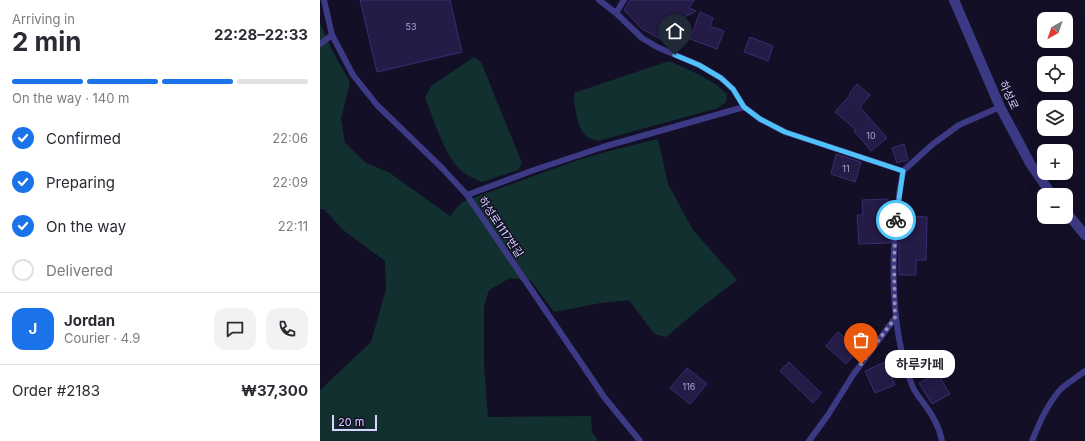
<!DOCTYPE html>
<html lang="en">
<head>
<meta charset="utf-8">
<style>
  :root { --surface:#fff; --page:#f2f2f3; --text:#2b2b33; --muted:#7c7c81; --line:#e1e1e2; --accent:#1a73e8 }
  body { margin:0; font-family:Inter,"Noto Sans KR",sans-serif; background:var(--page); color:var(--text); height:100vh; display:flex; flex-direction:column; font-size:15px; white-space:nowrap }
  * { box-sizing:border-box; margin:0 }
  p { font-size:13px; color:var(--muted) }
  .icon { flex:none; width:22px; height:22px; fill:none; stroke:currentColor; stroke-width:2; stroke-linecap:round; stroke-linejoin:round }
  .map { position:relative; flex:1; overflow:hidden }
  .details { display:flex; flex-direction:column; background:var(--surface); width:320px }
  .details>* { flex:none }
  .needle { width:26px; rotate:220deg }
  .buttons { position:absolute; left:717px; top:12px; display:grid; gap:8px }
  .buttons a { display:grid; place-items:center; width:36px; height:36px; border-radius:8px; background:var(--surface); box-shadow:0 4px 16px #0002; font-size:20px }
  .scale { position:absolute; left:12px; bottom:10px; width:45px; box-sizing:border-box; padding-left:4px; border:2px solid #d9d4ff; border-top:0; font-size:11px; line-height:14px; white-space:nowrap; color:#d9d4ff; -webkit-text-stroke:3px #130f26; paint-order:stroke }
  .pin { position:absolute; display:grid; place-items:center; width:34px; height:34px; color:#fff; margin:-41px -17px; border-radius:50% 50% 50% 0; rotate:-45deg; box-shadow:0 0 4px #0007 }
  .pin .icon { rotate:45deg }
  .courier { position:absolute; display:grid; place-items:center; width:40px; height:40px; margin:-20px; border:3px solid #4fc3f7; border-radius:50%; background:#fff; color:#222; box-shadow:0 1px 5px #0007 }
  .bubble { position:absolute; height:28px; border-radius:12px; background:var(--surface); box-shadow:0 4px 16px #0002; font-size:13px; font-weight:700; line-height:28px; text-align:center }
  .headline em { font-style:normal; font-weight:700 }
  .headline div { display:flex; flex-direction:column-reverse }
  .headline { display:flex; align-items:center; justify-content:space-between; height:68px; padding:0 12px }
  h1 { font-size:26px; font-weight:700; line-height:30px }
  .bar { display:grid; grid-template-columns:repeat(4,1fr); gap:6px 4px; align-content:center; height:48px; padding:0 12px }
  .bar i { height:5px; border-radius:3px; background:var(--line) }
  .bar .on { background:var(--accent) }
  .bar p { grid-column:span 4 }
  .line { display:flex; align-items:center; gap:10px; padding:0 12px; border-top:1px solid var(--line) }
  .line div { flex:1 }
  .round { display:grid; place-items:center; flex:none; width:42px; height:42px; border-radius:12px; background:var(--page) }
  ol { padding:0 12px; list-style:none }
  li { display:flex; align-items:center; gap:12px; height:44px }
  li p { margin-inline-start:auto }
  li .icon { padding:4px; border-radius:50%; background:var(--accent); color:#fff; stroke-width:4 }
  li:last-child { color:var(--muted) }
  li i { width:22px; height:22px; border:2px solid var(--line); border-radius:50% }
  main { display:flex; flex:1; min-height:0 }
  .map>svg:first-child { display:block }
</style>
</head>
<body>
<main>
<section class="details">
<div class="headline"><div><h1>2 min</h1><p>Arriving in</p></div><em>22:28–22:33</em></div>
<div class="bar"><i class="on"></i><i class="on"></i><i class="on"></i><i></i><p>On the way · 140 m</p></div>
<ol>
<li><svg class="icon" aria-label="check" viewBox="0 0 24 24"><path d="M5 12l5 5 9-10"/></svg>Confirmed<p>22:06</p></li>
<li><svg class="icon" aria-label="check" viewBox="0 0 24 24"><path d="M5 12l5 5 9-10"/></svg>Preparing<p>22:09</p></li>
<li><svg class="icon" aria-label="check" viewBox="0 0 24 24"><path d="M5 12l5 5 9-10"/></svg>On the way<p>22:11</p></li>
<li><i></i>Delivered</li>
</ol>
<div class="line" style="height:72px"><b class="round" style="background:var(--accent);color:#fff">J</b><div><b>Jordan</b><p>Courier · 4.9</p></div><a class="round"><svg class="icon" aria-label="chat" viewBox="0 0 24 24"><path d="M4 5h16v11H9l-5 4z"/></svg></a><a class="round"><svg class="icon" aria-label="phone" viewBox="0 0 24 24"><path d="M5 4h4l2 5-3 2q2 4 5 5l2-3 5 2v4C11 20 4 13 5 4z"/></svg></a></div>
<div class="line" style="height:52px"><div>Order #2183</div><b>₩37,300</b></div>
</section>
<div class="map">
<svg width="765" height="441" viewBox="0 0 765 441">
  <rect width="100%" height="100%" fill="#130f26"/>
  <path fill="#12302f" d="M0,23L13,52L30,82L21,119L25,143L46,163L70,173L130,216L142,202L258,160L293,150L338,139L348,184L373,230L417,280L383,306L346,337L334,334L309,300L281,303L234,312L211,281L190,278L169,290L164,306V365L168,417L271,416L272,432L278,441H0V390L51,342L66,289L65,261L23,230L4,209H0Z
    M154,57L161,62L202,163L198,170L162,182C151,178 141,172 134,163C123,148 112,115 105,98L111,86Z
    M349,61C370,70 390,78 407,94L406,102L398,108L278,141C274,140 268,138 266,136C257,127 254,105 254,93Z"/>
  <path fill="#241b47" stroke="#3b2d73" d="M40,0H130L142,52L57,72Z
    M310,0H374L369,8L376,11L350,25L342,40L322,29L304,10Z
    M380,12L393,18L390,26L404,31L397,49L370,39Z
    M430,37L453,46L448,61L424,52Z
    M537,84L550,95L540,107L567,138L551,151L534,131L536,130L515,112L530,95L529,94Z
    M584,144L588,160L577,163L572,148Z
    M516,154L541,162L535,182L511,174Z
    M568,199L569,216H572L570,243L539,244L537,215H543L542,200Z
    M581,216L607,217L606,260H596V275H579V243Z
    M518,332L538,350L526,364L506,346Z
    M469,362L501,393L493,403L460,371Z
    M565,362L575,385L555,393L545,371Z
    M367,368L387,384L370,404L350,388Z
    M617,373L630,394L612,404L599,383Z"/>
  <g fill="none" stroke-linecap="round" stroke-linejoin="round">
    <path stroke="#3d3a85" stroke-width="6" d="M4,0L12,35L33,75L57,105L122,168L147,195L272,379L284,397L320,441
      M279,0L296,13L322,38L337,47L379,65L401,78L413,89L424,107L440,119L465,132L583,171
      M296,13L304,0
      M0,44L12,35
      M147,195L214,170L283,147L424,107
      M489,441L508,415L533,375L575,318
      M622,441C619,425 611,413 602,401C598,396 594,391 592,385C567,323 571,236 583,171L613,144L639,125L680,107
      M712,441C719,423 728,402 742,388C749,382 757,377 765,371"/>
    <path stroke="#3d3a85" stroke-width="10" d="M634,0L680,107L711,165L732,195
      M746,212L765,235"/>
  </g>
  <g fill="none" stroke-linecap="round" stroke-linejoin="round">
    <path stroke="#948fb3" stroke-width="4" stroke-dasharray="0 7.2" d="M541,364L575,318L574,262L576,220"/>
    <path stroke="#4fc3f7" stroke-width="5" d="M355,55L379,65L401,78L413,89L424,107L440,119L465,132L583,171L576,220"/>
  </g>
  <g text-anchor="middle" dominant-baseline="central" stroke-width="3" stroke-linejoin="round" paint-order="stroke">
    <g font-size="9" fill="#aca6d1">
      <text x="91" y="26">53</text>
      <text x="551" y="135">10</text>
      <text x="526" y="168">11</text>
      <text x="369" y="386">116</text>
    </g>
    <g font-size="11" fill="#d9d4ff" stroke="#130f26">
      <text transform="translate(689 95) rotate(65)">하성로</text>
      <text transform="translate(181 227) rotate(56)">하성로1117번길</text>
    </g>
  </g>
</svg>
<div class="buttons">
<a><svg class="needle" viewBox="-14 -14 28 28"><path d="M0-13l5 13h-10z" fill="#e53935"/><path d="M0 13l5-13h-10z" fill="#7c7c81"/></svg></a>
<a><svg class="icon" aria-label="locate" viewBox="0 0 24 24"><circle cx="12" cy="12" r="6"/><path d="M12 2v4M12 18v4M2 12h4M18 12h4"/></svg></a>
<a><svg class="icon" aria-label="layers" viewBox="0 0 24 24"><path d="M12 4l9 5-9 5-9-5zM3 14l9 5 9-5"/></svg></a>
<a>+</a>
<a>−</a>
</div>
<div class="scale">20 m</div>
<div class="pin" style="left:541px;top:364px;background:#ea580c"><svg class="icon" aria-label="bag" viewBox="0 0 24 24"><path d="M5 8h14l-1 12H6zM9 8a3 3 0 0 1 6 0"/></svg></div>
<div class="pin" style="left:355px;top:55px;background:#1f2937"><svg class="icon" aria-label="home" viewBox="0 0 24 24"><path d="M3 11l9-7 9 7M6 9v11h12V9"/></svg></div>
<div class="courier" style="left:576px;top:220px"><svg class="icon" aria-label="bike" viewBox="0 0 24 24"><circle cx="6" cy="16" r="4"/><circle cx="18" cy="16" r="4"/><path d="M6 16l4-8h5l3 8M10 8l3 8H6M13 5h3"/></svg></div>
<div class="bubble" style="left:565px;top:350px;width:70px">하루카페</div>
</div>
</main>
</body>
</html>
